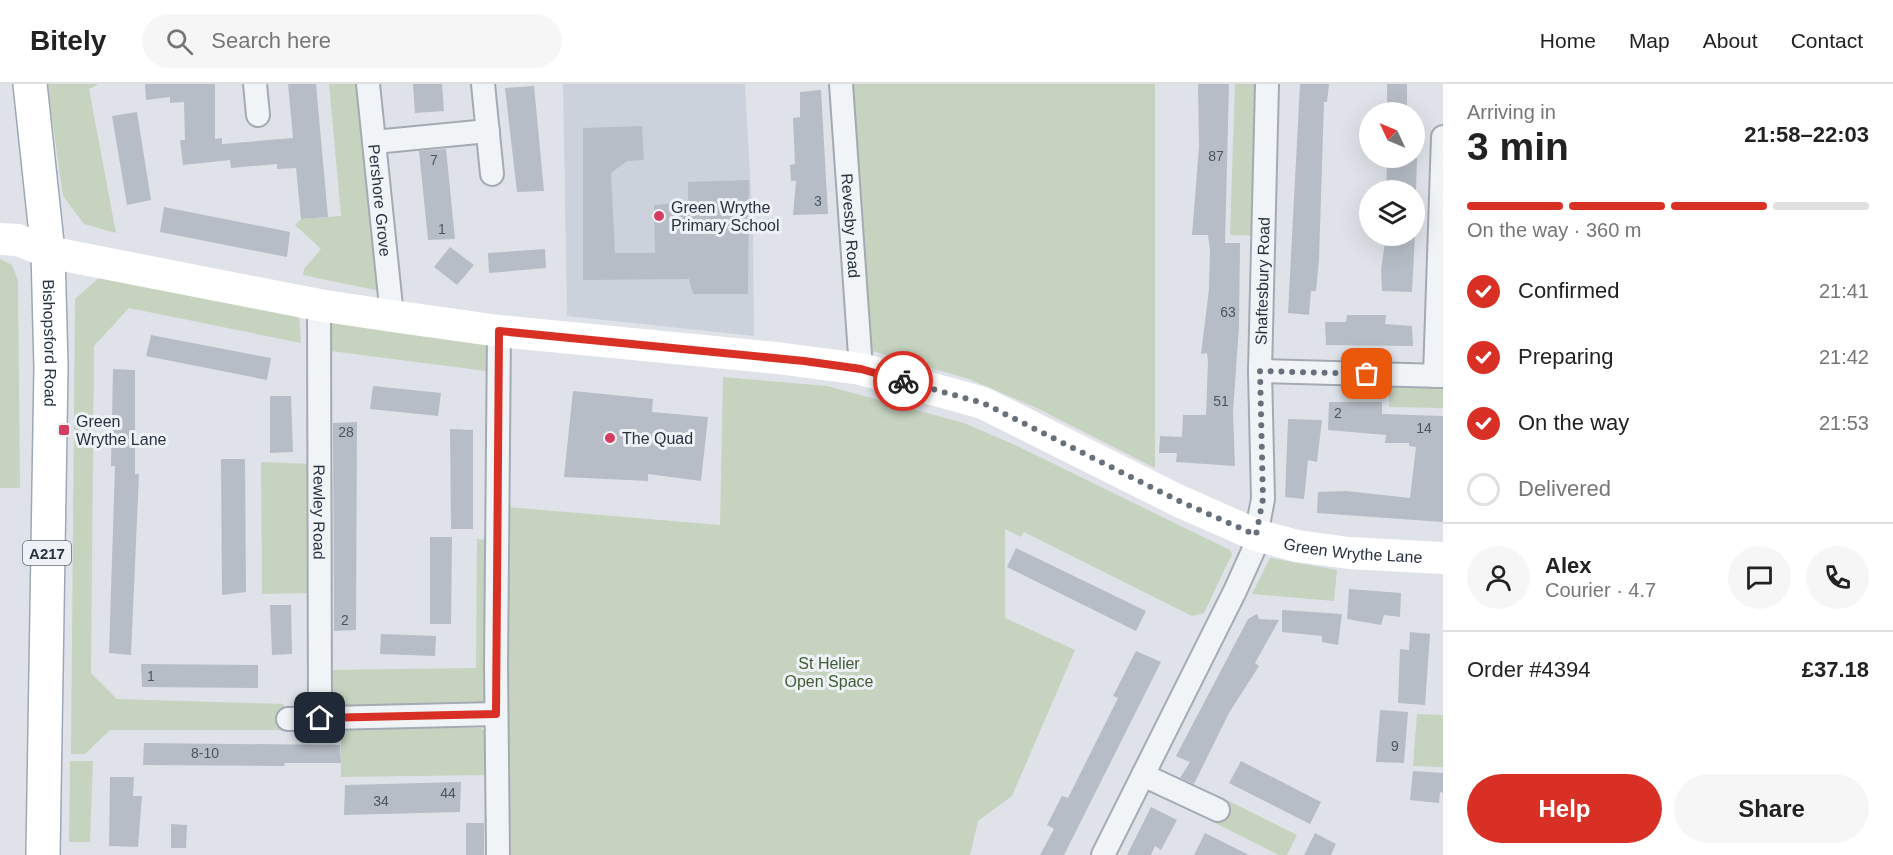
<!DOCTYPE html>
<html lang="en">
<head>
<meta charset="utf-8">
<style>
  :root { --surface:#fff; --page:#f6f6f6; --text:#222; --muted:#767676; --line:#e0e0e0; --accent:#d93025 }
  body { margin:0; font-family:Helvetica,sans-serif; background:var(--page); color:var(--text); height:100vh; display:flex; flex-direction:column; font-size:22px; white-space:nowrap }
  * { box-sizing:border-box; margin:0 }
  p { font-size:20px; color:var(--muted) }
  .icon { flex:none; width:33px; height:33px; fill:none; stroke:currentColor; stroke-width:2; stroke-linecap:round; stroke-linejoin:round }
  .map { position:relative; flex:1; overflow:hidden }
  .side { display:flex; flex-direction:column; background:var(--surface); width:450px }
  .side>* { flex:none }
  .needle { width:39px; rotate:314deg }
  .fabs { position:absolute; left:1359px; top:18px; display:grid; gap:12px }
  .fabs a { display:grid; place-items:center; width:66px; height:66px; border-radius:50%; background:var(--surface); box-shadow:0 6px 24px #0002; font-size:30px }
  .pin { position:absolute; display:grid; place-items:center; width:51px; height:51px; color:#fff; margin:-26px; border-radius:12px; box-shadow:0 3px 9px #0006 }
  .courier { position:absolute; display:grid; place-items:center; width:60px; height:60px; margin:-30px; border:4px solid #d93025; border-radius:50%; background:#fff; color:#222; box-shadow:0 2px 8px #0007 }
  .summary em { font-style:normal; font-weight:600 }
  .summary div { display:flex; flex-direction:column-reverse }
  .summary { display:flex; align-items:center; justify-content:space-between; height:102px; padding:0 24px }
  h1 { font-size:39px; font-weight:600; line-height:45px }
  .bar { display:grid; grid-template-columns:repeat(4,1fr); gap:9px 6px; align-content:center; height:72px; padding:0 24px }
  .bar i { height:8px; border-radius:4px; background:var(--line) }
  .bar .active { background:var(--accent) }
  .bar p { grid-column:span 4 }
  .line { display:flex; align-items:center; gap:15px; padding:0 24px; border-top:2px solid var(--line) }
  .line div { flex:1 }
  .round { display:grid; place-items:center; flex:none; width:63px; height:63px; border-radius:32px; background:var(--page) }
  ol { padding:0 24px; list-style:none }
  li { display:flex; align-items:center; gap:18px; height:66px }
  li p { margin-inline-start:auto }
  li .icon { padding:6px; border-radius:50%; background:var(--accent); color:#fff; stroke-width:4 }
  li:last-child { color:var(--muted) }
  li i { width:33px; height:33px; border:3px solid var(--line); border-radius:50% }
  .button { display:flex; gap:12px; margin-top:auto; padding:12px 24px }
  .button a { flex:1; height:69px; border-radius:36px; background:var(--accent); color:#fff; font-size:24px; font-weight:600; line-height:69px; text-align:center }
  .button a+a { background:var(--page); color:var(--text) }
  header { display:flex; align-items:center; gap:36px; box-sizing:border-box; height:84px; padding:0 30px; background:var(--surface); border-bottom:2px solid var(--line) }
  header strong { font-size:28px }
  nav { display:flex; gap:33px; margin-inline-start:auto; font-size:21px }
  .search { width:420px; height:54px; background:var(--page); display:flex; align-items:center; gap:15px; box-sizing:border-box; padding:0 21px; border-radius:33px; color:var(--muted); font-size:22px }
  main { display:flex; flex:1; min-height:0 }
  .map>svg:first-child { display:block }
</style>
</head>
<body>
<header>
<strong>Bitely</strong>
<div class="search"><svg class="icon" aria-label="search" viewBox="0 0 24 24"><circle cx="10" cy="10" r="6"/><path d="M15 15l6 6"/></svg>Search here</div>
<nav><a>Home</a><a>Map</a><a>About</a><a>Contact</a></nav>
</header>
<main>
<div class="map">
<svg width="1443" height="771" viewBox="0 0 1443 771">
  <rect width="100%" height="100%" fill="#dfe3e9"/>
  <path fill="#ccd2db" d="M563,0H745L753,145L754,252L567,232Z"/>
  <path fill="#c5d3bf" d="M47,0H99L89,5L116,149L84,140L63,112Z
    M329,0H363L381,198L375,206L303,191L304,185L321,165L295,141L301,135L341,132Z
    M849,0H1155V384L1037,324L969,295L872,267Z
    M1235,0H1267L1263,152L1230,151Z
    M0,175L12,181L18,196L20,404H0Z
    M102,191L299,230L301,259L129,224L94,262L91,589L117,615L284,620L283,646H110L85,670H71L75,215Z
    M327,236L486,258V287L323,266Z
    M1389,291H1443V324L1389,323Z
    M723,293L827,302L964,339L1015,361L1230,466L1232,470L1204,529L1192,532L1024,448L1021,453L1005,445V534L1075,566L1012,712L978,737L970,771H509L507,423L720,441Z
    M261,378L313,380L314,509L262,510Z
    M477,455L486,456V622L343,623L324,607L325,586L476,584Z
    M1270,474L1337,486L1334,517L1252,510Z
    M1417,630L1443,631V683L1413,682Z
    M341,644H481L487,649L486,691L341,693Z
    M70,677H93L90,758H69Z
    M1225,715L1297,751L1287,771H1279L1213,738Z"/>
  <path fill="#b6bdc6" d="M145,0H215V55L222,54V60L293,54L288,0H316L328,133L301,135L296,84L277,85V80L231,84L230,76L183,81L180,56H185L184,18L170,19V13L146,16Z
    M413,0H442L444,27L415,29Z
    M1198,0H1229L1225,159H1240L1239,242L1233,328L1235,382L1176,378L1177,369H1159L1160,352L1182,353L1183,331H1206L1208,277L1207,269L1201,270L1209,205L1210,166L1208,151H1192L1199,63Z
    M1300,0H1329L1327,18H1324L1319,176L1316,207H1311L1309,231L1288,229Z
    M1387,0H1407V24H1387Z
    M534,2L544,107L517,108L505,4Z
    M821,6L828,130L793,131L796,97H791L790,81L795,80L793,34L800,33V8Z
    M137,28L151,116L127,121L112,32Z
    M642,42L644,76L627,77L611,89L615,169H655L654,121L688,118V98L749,96L748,210H693L689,195L583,196V44Z
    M446,65L455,155L428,156L419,67Z
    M1396,74H1417L1416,106H1386L1387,81L1397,82Z
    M164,123L290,148L287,173L160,148Z
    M1386,152H1415L1412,208L1382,207L1381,185Z
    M450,163L474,181L457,201L434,183Z
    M545,165L546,184L489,189L488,169Z
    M1347,231H1386L1385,240L1412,242L1413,262L1326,261L1325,238H1346Z
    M151,251L271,274L267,296L146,272Z
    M113,285L135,286V390H139L131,571L109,569L115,382H111Z
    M373,302L441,309L438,332L370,325Z
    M573,307L653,315L652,328L708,333L701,397L648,390V397L564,393Z
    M270,312H291L293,368L270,369Z
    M1329,318H1382V330L1443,332V438L1317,429L1318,408L1346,407L1410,414L1416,363L1409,362V359H1385L1386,351L1328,346Z
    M1288,335L1322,336L1317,378L1308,376L1304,415L1285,413Z
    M357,338L356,546L334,547L333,339Z
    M450,345L473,346V445H451Z
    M221,375H245L246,508L222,511Z
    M430,453H452L451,540H430Z
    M1016,464L1146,527L1136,547L1007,483Z
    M1349,505L1401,509L1400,533L1384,531L1381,541L1347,535Z
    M270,521H291L292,570L272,571Z
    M1282,526L1342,530L1338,561L1322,558V552L1282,548Z
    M1257,530L1259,535L1279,536L1255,579L1259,582L1229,629L1194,700L1180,694L1190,678L1176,672L1248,535Z
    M1410,548L1430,550L1425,621L1398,619L1400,565L1409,566Z
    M381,550L436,552L435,572L380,570Z
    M1136,567L1161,578L1064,771H1040L1054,745L1047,741L1062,712L1068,714L1118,614L1113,612Z
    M141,580L258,581V604L142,603Z
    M1380,626L1408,628L1404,679L1376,678Z
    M144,659L340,661L341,679H285L284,682L143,681Z
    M1241,677L1321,718L1310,740L1229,699Z
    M1413,687L1443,689V709L1440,708L1439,719L1410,716Z
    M110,693H134L133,712H142L138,763L109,762Z
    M461,698L460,728L344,731L345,701Z
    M1151,723L1177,736L1161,766L1155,762L1151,771H1127Z
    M466,739H484V771H466Z
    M171,740L187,741L186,764H171Z
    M1205,749L1249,771H1194Z
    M1315,749L1336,760L1331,771H1304Z"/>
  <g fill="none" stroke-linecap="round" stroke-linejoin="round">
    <g stroke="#a4aab3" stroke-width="26">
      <g id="street">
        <path d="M255,0L258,31"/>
        <path id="s1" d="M368,0L392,232"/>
        <path d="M483,0L492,90"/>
        <path id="s2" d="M841,0L861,285"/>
        <path d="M374,58L488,47"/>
        <path id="s3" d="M319,221L320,634"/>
        <path d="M1260,287L1443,292"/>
        <path d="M1435,292L1443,53"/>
        <path d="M288,635L496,630"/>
        <path d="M1143,691L1218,726"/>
        <path d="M498,771L496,582L499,247"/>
        <path id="s4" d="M1103,771L1235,507L1253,467L1263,415L1260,287L1267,0"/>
      </g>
    </g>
    <g stroke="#9da8b5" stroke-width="36">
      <g id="primary">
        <path id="s6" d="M30,0L48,168L51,283L43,771"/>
      </g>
    </g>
    <use href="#street" stroke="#f1f4f7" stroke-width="22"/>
    <path stroke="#fff" stroke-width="32" id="s5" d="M0,155L18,156L48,168L319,221L392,232L499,247L777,274L861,285L983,319L1179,417L1256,451L1297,462L1349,469L1443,474"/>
    <use href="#primary" stroke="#fff" stroke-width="33"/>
  </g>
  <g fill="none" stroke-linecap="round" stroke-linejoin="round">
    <path stroke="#67707b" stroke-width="6" stroke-dasharray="0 10.8" d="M903,297L983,319L1179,417L1256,451L1263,415L1260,287L1367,290"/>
    <path stroke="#d93025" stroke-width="8" d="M320,634L496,630L499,247L804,277L861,285L903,297"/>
  </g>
  <g fill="#d43d5d" stroke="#eef2f6" stroke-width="2">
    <circle cx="659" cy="132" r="6"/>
    <rect x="58" y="340" width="12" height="12" rx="3"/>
    <circle cx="610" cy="354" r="6"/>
  </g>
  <g text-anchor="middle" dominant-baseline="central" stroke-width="6" stroke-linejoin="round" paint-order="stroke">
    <g font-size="14" fill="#4b5562">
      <text x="1216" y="72">87</text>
      <text x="434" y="76">7</text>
      <text x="818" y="117">3</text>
      <text x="442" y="145">1</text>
      <text x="1228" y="228">63</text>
      <text x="1221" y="317">51</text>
      <text x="1338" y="329">2</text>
      <text x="1424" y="344">14</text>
      <text x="346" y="348">28</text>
      <text x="345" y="536">2</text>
      <text x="151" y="592">1</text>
      <text x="1395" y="662">9</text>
      <text x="205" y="669">8-10</text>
      <text x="448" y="709">44</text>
      <text x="381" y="717">34</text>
    </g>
    <rect fill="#eef2f6" stroke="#636c77" stroke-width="1.5" x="23" y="457" width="48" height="24" rx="4.5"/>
    <g font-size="15" font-weight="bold" fill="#273240">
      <text x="47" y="469">A217</text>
    </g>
    <g font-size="16" fill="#273240" stroke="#eef2f6">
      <text stroke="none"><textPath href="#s1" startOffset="117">Pershore Grove</textPath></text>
      <text stroke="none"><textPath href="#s2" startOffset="142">Revesby Road</textPath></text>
      <text stroke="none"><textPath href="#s4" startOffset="610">Shaftesbury Road</textPath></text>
      <text stroke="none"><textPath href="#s6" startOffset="260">Bishopsford Road</textPath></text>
      <text stroke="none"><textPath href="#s3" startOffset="207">Rewley Road</textPath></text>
      <text stroke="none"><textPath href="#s5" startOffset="1401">Green Wrythe Lane</textPath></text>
    </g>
    <g font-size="16" fill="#273240" stroke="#eef2f6" text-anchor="start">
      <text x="671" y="123">Green Wrythe<tspan x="671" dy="18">Primary School</tspan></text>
      <text x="76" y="337">Green<tspan x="76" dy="18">Wrythe Lane</tspan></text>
      <text x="622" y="354">The Quad</text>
    </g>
    <g font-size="16" fill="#3e5d33" stroke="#eef2f6">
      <text x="829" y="579">St Helier<tspan x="829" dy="18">Open Space</tspan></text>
    </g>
  </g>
</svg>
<div class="fabs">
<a><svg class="needle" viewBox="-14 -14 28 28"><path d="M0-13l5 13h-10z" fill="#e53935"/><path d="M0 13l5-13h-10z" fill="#767676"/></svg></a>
<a><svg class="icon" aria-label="layers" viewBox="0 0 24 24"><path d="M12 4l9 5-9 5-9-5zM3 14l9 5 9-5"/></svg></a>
</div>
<div class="pin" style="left:1367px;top:290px;background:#ea580c"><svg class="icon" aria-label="bag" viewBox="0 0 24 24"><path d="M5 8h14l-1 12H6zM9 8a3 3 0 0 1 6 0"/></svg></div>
<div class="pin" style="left:320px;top:634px;background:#1f2937"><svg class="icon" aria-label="home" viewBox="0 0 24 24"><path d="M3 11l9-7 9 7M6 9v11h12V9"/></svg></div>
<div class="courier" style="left:903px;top:297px"><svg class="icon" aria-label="bike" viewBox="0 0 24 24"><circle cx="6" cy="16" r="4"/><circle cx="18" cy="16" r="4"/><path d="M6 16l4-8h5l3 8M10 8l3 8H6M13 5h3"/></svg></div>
</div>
<section class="side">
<div class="summary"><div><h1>3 min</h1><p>Arriving in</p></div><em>21:58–22:03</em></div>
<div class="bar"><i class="active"></i><i class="active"></i><i class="active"></i><i></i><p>On the way · 360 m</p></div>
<ol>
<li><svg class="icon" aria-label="check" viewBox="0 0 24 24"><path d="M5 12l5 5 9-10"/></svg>Confirmed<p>21:41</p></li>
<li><svg class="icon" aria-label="check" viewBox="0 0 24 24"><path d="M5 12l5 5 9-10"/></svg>Preparing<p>21:42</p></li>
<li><svg class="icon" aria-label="check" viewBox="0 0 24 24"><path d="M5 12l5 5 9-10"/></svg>On the way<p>21:53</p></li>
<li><i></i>Delivered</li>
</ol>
<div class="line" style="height:108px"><a class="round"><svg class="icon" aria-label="person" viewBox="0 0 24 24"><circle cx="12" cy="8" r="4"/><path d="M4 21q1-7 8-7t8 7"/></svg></a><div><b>Alex</b><p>Courier · 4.7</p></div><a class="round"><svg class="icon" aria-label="chat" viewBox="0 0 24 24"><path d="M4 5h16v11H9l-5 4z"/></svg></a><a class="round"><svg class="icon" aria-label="phone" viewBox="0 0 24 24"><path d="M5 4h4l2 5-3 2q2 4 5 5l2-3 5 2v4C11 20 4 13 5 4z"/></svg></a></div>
<div class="line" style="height:78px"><div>Order #4394</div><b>£37.18</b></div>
<div class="button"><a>Help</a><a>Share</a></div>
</section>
</main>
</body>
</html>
